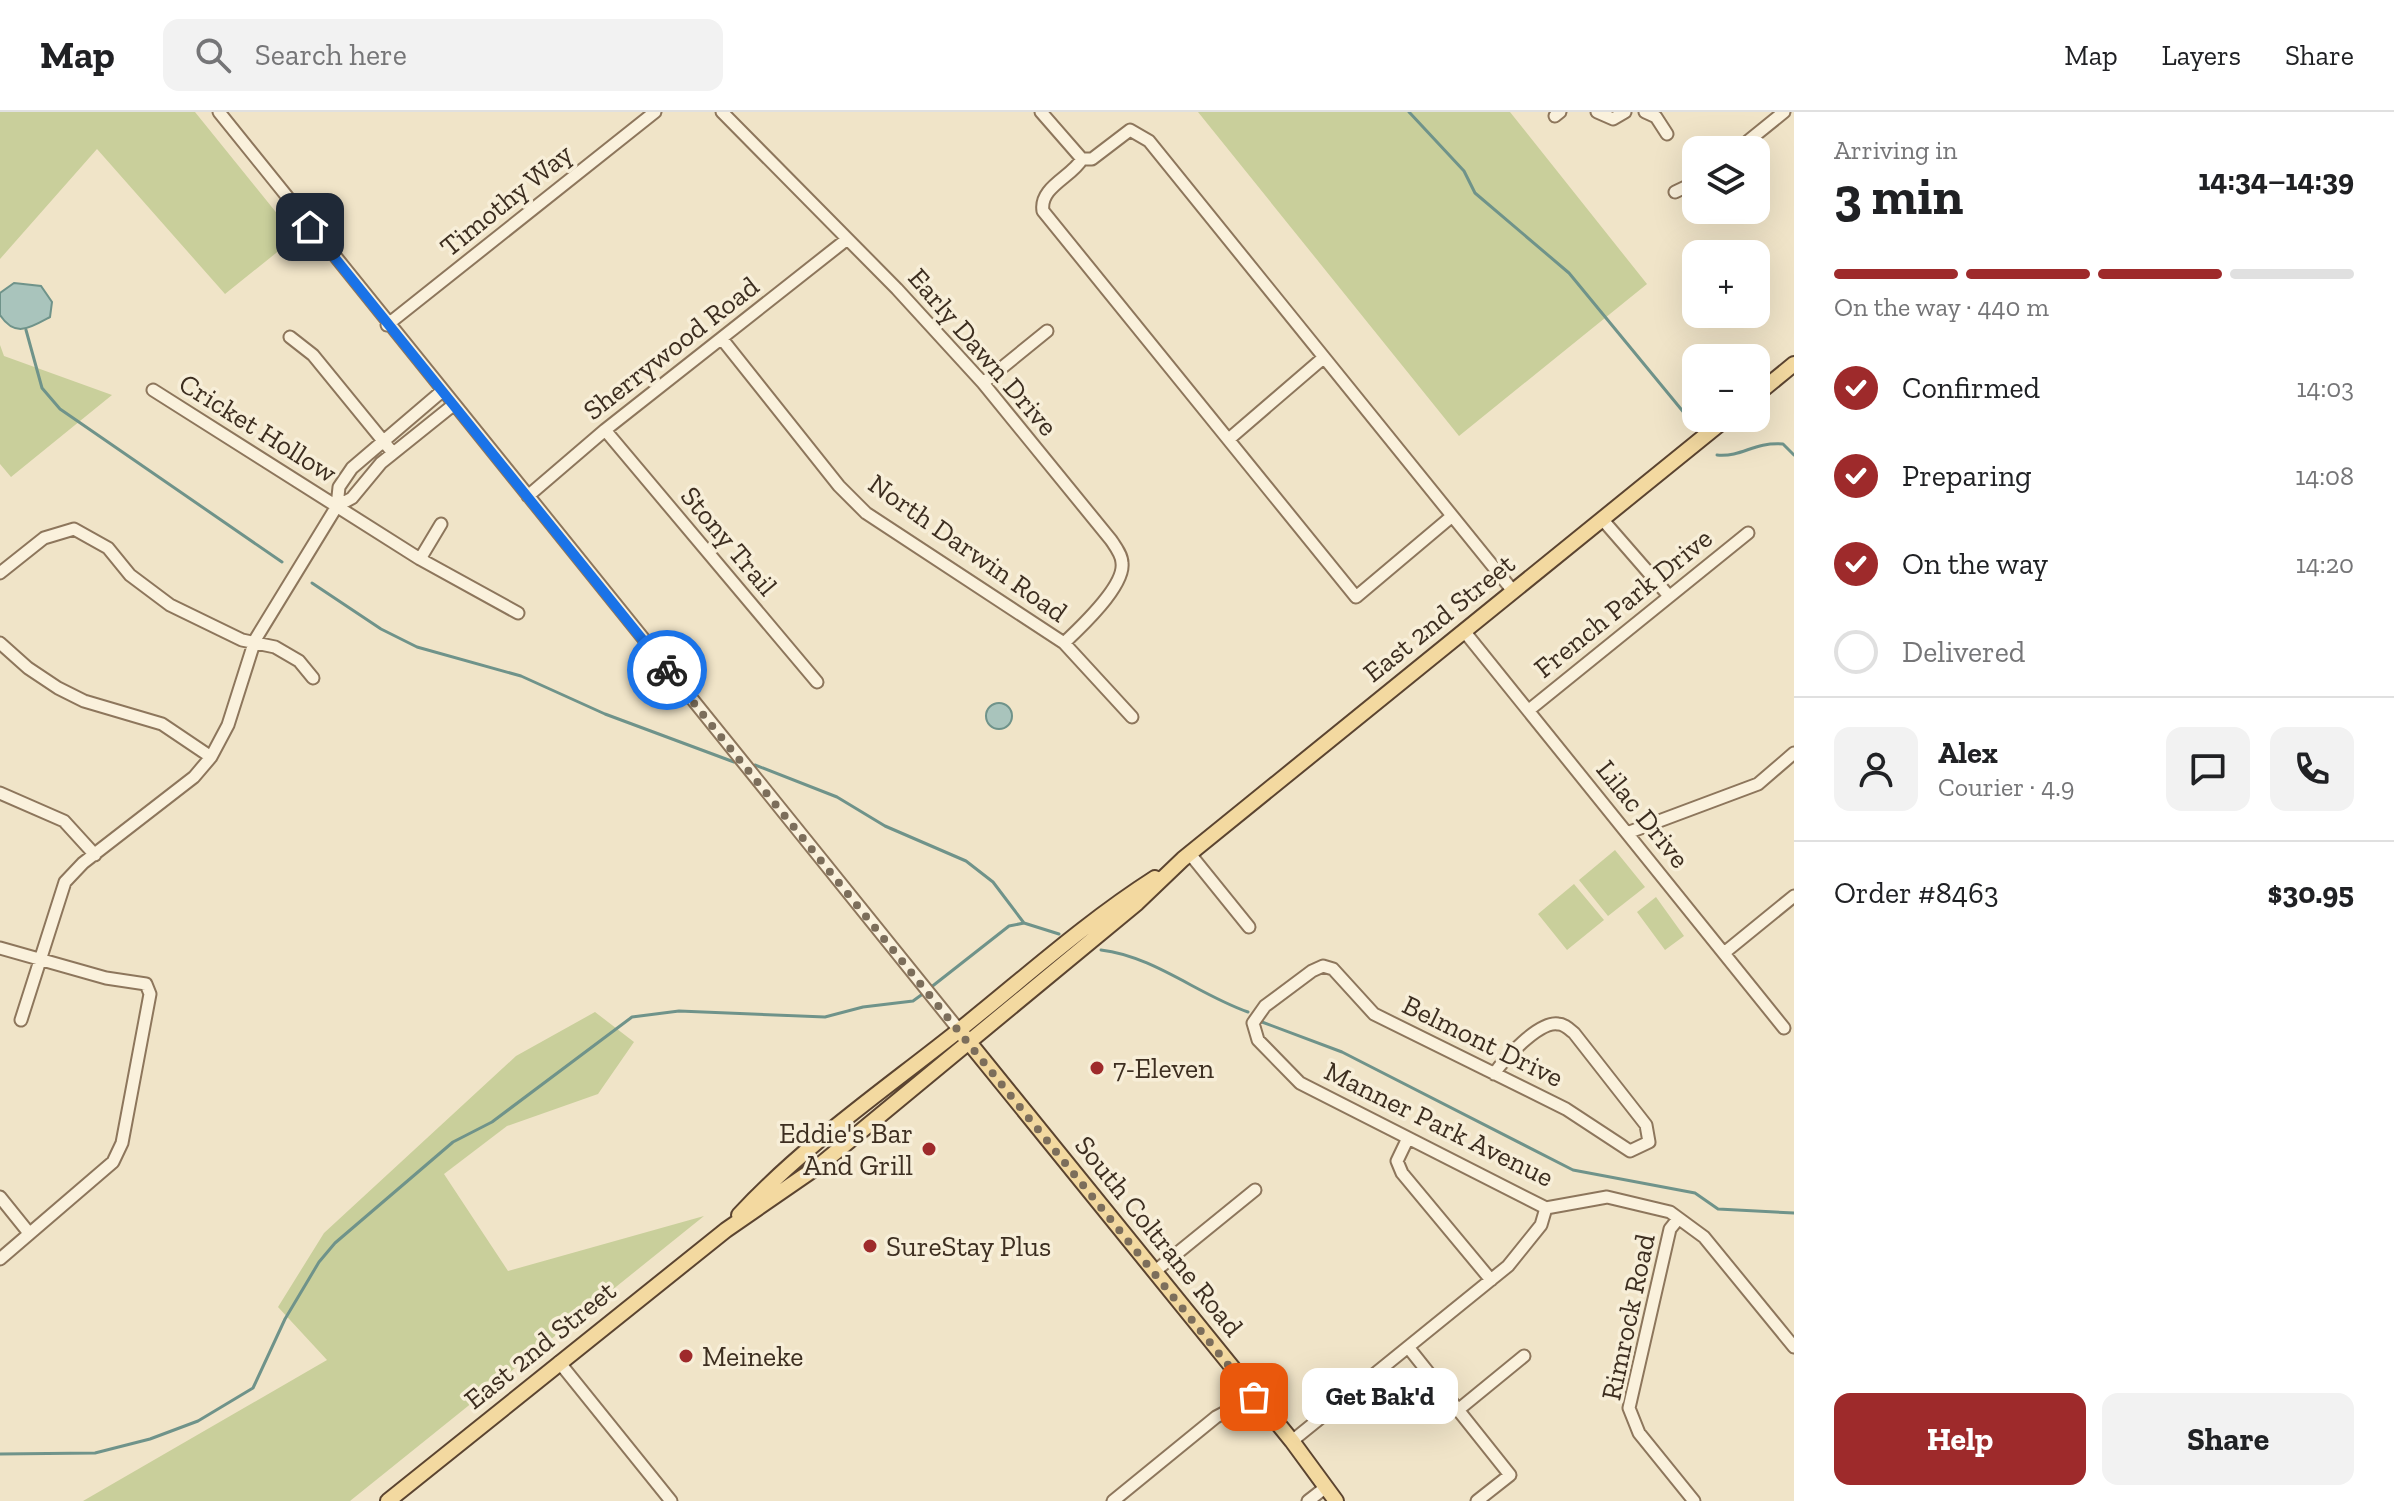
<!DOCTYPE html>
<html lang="en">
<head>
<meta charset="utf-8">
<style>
  :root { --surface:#fff; --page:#f2f2f2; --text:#202124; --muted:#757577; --line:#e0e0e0; --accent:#9e2a2b }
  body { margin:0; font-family:"Zilla Slab",serif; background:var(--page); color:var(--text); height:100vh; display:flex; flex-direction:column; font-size:30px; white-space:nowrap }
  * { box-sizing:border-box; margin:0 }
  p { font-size:26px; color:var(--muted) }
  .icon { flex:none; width:44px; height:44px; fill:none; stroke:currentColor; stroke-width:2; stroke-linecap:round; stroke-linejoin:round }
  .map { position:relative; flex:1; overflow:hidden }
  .drawer { display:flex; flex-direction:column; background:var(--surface); width:600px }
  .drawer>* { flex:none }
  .controls { position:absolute; left:1682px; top:24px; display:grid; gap:16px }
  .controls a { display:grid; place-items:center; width:88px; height:88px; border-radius:16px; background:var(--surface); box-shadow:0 8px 32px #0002; font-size:40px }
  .pin { position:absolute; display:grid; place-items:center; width:68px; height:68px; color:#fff; margin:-34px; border-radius:16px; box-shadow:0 4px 12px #0006 }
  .courier { position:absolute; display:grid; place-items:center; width:80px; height:80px; margin:-40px; border:6px solid #1a73e8; border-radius:50%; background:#fff; color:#222; box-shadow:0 2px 10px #0007 }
  .bubble { position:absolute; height:56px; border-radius:16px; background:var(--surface); box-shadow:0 8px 32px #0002; font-size:26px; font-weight:700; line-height:56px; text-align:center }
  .overview em { font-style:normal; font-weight:700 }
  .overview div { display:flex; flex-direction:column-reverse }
  .overview { display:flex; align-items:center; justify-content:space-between; height:136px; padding:0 40px }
  h1 { font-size:52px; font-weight:700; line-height:60px }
  .bar { display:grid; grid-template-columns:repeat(4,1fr); gap:12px 8px; align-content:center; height:96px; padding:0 40px }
  .bar i { height:10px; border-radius:6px; background:var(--line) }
  .bar .active { background:var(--accent) }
  .bar p { grid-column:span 4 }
  .line { display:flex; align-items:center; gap:20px; padding:0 40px; border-top:2px solid var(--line) }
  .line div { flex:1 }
  .round { display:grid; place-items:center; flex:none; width:84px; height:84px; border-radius:16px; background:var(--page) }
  ol { padding:0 40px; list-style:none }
  li { display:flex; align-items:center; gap:24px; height:88px }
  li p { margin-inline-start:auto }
  li .icon { padding:8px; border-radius:50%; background:var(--accent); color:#fff; stroke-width:4 }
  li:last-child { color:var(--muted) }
  li i { width:44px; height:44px; border:4px solid var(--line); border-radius:50% }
  .button { display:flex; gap:16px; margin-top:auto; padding:16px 40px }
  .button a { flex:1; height:92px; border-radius:16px; background:var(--accent); color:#fff; font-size:32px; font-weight:700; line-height:92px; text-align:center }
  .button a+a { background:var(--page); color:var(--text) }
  header { display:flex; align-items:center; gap:48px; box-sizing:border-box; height:112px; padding:0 40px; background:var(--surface); border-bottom:2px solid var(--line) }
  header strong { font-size:38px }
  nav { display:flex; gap:44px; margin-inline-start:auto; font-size:28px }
  .search { width:560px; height:72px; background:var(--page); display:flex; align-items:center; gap:20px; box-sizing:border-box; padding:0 28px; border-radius:16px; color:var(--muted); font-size:30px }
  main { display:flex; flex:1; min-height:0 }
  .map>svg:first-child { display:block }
</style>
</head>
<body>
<header>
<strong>Map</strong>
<div class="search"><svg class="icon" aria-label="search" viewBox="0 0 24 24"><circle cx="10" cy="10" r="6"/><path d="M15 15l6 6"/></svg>Search here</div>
<nav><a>Map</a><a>Layers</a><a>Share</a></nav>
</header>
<main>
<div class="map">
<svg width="1794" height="1389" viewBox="0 0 1794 1389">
  <rect width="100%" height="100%" fill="#f0e4c8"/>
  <path fill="#c9cf9b" d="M0,0H195L296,125L225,182L97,37L0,147Z
    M1198,0H1510L1647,172L1459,324Z
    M0,233L4,244L112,283L11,365L0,352Z
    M1615,738L1645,775L1608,804L1579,768Z
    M1574,772L1604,808L1567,838L1538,802Z
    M1656,785L1684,824L1665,838L1637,800Z
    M595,900L634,930L598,982L507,1014L444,1062L508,1159L704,1104L350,1389H83L327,1248L278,1195L324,1121L516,944Z"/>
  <path fill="#a9c4bc" stroke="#6f938a" stroke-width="2" d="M14,171L41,174L52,190L50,205C30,216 15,226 0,203V181Z
    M986 604a13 13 0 1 1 26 0a13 13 0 1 1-26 0Z"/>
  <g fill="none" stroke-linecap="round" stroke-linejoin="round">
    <path stroke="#6f938a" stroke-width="3" d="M1409,0L1464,59L1475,81L1569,161L1690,308
      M26,218L42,276L60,297L282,450
      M1717,343C1744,345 1752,330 1783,332L1794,343
      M312,471L381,517L417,535L521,564L605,602L734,650
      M755,653L837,685L885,714L966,749L993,770L1024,811
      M1101,838C1153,844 1199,883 1248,900
      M930,876L1009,814L1024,811L1059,822
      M1262,910L1342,940L1573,1058L1695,1081L1718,1097L1794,1101
      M0,1342L95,1341L150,1327L198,1309L253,1276L285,1207L319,1150L335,1131L453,1030L492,1010L632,905L679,899L825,905L863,895L913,889L924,881"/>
    <g stroke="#8d765c" stroke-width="15">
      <path id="minor" d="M219,0L959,918
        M722,0L897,177L983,271L1111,428C1115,434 1122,443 1122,451C1125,474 1080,516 1064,531
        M1041,0L1082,47H1092L1130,18L1149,29L1513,479
        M1597,0L1613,7L1625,0
        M1645,0L1656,5L1667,22
        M1555,4L1560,0
        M1737,38L1784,0
        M1082,47C1072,65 1039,75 1043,99L1356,485L1451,405
        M1675,80L1696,70
        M387,213L655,0
        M290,225L313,243L393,341
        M722,227L839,374L866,401L1064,531L1132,605
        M983,271L1047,219
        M153,278L420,447L518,501
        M605,318L817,570
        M1229,327L1322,247
        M528,384L605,318L846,128
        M337,394L352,386L381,351L452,294
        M1602,407L1669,484
        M420,447L441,412
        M0,461L44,426L74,417L108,436L130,463L170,493L242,528L275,535L299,549L313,566
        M1464,519L1784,916
        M0,531L28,556L58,576L84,589L162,612L211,645
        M1529,598L1748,421
        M0,681L64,709L95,743
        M1627,721L1758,672L1794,641
        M1190,742L1249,815
        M0,836L106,866L146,872L150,882L122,1031L113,1050L0,1147
        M1724,841L1794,784
        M21,908L65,770L83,751L194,665L211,645L228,613L255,528L337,394L339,375L352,356L441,280
        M1494,962C1504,947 1539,909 1558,912C1564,912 1569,917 1574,921L1646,1013L1649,1030L1630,1039L1566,997L1374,902L1333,857L1323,854L1312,859L1265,894L1253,911L1258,928L1300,971L1546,1096L1607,1085L1670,1100L1704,1125L1794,1235
        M1408,1026L1397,1049L1402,1061L1491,1168
        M0,1085L29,1121
        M1678,1107L1670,1117L1629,1296L1639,1321L1694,1389
        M1154,1160L1255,1078
        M1408,1235L1510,1363L1477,1389
        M559,1250L671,1389
        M1458,1298L1524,1244
        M1292,1329L1508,1154L1541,1113L1546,1096
        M1113,1389L1216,1305L1254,1285
        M1308,1389L1326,1375"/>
    </g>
    <g stroke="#5b4430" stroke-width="18">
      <path id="major" d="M1756,283L1794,252
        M959,918L1292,1329L1336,1389
        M739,1103C802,1035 881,980 953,923C1020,870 1083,812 1155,766
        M388,1389L726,1118L820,1053L1137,791L1183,747L1727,306"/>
    </g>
    <use href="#minor" stroke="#faf1dc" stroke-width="11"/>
    <use href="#major" stroke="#f3d9a0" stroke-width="14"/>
  </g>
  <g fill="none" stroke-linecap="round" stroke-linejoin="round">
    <path stroke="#7c6e5b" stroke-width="8" stroke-dasharray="0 14.4" d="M667,558L1254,1285"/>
    <path stroke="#1a73e8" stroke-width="10" d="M310,115L667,558"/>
  </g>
  <g fill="#9e2a2b" stroke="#f7eed8" stroke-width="3">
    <circle cx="1097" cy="956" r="8"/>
    <circle cx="929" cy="1037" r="8"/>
    <circle cx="870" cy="1134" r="8"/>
    <circle cx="686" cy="1244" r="8"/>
  </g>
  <g text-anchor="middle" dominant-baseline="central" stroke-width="7" stroke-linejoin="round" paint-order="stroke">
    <g font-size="28" fill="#3d2e20" stroke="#f7eed8">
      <text transform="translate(506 88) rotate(-39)">Timothy Way</text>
      <text transform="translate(671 236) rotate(-38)">Sherrywood Road</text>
      <text transform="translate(983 240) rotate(49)">Early Dawn Drive</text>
      <text transform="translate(258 316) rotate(32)">Cricket Hollow</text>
      <text transform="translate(729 429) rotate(50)">Stony Trail</text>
      <text transform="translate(968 436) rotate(35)">North Darwin Road</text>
      <text transform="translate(1623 491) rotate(-39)">French Park Drive</text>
      <text transform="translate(1439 506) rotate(-39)">East 2nd Street</text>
      <text transform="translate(1643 702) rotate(51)">Lilac Drive</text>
      <text transform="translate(1483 929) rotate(26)">Belmont Drive</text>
      <text transform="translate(1439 1012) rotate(26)">Manner Park Avenue</text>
      <text transform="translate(1159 1124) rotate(51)">South Coltrane Road</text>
      <text transform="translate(1628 1205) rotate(-78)">Rimrock Road</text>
      <text transform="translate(540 1233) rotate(-39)">East 2nd Street</text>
    </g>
    <g font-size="28" fill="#3d2e20" stroke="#f7eed8" text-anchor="start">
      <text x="1113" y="956">7-Eleven</text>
      <text x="913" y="1021" text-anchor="end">Eddie's Bar<tspan x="913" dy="32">And Grill</tspan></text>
      <text x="886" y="1134">SureStay Plus</text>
      <text x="702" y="1244">Meineke</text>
    </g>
  </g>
</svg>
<div class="controls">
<a><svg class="icon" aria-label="layers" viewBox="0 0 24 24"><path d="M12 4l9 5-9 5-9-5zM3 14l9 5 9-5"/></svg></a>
<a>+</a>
<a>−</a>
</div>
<div class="pin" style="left:1254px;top:1285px;background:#ea580c"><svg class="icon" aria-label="bag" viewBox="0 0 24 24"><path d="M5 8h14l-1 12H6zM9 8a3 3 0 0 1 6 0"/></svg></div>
<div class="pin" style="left:310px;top:115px;background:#1f2937"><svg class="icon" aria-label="home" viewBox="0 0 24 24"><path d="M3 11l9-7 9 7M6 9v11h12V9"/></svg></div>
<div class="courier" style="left:667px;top:558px"><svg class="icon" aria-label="bike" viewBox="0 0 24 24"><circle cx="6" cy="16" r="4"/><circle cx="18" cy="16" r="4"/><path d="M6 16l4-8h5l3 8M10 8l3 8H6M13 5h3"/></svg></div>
<div class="bubble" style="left:1302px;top:1256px;width:156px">Get Bak'd</div>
</div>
<section class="drawer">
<div class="overview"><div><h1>3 min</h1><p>Arriving in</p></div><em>14:34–14:39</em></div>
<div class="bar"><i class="active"></i><i class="active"></i><i class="active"></i><i></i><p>On the way · 440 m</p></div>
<ol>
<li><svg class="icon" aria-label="check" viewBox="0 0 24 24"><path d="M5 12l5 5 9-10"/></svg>Confirmed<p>14:03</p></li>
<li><svg class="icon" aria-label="check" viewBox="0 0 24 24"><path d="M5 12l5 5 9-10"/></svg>Preparing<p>14:08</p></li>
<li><svg class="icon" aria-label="check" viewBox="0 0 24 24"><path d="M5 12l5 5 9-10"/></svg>On the way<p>14:20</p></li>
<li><i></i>Delivered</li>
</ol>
<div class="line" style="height:144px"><a class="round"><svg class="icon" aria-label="person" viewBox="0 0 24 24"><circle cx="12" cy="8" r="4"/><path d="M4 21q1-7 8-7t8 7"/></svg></a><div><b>Alex</b><p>Courier · 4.9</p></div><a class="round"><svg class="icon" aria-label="chat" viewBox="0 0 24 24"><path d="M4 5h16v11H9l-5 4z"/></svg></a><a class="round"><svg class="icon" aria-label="phone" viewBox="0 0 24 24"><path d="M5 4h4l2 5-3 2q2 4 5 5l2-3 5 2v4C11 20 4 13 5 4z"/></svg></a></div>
<div class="line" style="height:104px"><div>Order #8463</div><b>$30.95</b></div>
<div class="button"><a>Help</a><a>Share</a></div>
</section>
</main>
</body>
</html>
